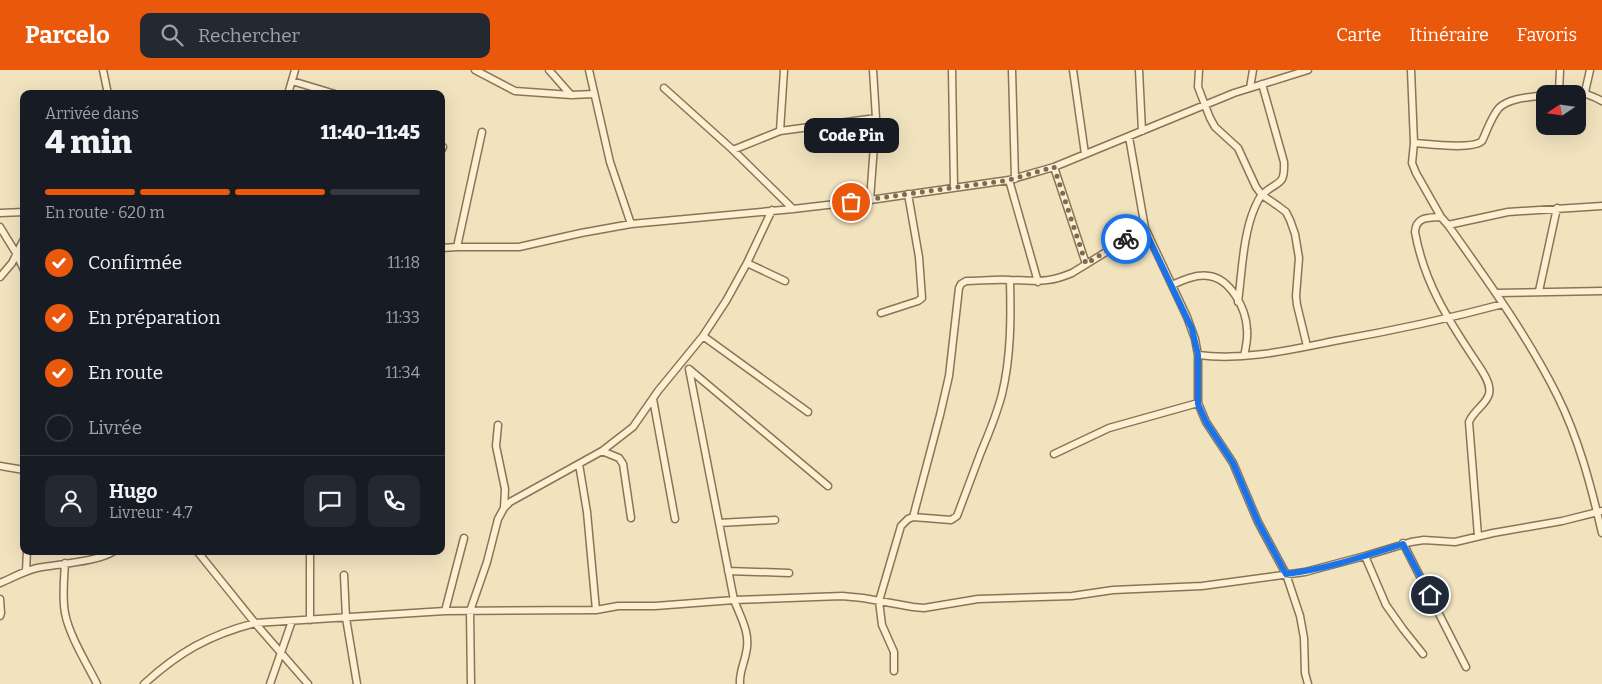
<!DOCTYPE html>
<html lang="fr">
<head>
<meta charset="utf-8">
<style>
  :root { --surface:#171b24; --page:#242831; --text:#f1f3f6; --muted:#9ea1a6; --line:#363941; --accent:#ea580c }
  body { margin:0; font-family:Bitter,serif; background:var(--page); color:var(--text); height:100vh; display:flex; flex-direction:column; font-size:19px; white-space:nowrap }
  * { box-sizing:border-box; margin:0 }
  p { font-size:16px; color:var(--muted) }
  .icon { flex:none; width:28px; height:28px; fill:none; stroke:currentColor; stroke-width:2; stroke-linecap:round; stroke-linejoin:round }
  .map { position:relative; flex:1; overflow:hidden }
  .panel { position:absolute; left:20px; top:20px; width:425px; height:465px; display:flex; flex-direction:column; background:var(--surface); border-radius:10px; box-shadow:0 5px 20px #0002 }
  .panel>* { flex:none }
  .needle { width:32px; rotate:257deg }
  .controls { position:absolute; left:1536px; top:15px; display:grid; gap:10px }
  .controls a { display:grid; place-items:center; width:50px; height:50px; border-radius:10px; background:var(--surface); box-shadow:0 5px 20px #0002; font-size:25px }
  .pin { position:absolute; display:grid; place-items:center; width:42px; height:42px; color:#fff; margin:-21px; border:2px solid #fff; border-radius:50%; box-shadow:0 1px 5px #0007 }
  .courier { position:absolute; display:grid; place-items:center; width:50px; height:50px; margin:-25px; border:4px solid #1a73e8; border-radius:50%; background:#fff; color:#222; box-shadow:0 1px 6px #0007 }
  .bubble { position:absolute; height:35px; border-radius:10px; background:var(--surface); box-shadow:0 5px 20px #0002; font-size:16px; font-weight:800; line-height:35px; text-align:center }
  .summary em { font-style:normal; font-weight:800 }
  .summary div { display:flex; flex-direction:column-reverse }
  .summary { display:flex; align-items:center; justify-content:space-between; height:85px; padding:0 25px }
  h1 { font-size:32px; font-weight:800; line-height:38px }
  .bar { display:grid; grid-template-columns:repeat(4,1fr); gap:8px 5px; align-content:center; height:60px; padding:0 25px }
  .bar i { height:6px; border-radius:4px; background:var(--line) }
  .bar .on { background:var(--accent) }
  .bar p { grid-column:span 4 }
  .line { display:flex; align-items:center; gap:12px; padding:0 25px; border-top:1px solid var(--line) }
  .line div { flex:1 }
  .round { display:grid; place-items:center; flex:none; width:52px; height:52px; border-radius:10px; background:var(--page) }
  ol { padding:0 25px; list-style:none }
  li { display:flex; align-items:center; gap:15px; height:55px }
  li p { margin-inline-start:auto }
  li .icon { padding:5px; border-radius:50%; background:var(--accent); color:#fff; stroke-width:4 }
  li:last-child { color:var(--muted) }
  li i { width:28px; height:28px; border:2px solid var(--line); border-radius:50% }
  header { display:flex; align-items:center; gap:30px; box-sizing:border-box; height:70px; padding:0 25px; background:var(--accent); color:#fff }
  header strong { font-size:24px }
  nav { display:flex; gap:28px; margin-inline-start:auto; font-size:18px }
  .search { width:350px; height:45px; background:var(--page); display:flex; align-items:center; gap:12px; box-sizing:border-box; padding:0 18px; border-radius:10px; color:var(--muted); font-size:19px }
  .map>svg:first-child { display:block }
</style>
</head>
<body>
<header>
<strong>Parcelo</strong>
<div class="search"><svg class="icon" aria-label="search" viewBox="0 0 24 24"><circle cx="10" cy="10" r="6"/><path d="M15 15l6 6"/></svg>Rechercher</div>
<nav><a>Carte</a><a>Itinéraire</a><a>Favoris</a></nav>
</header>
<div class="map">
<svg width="1602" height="614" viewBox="0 0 1602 614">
  <rect width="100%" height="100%" fill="#f2e3bf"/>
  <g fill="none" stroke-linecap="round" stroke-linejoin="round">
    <g stroke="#8d7355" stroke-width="9">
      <path id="street" d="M103,0L108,24
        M475,0L515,21L571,25L594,24
        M549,0L571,25
        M589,0L610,92L631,154
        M952,0L954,117
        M1012,0L1015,109
        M1073,0L1085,84
        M1139,0L1142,61
        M1199,0L1198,17L1210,48L1215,57L1238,78L1256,117L1262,125L1278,136L1286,142L1290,150L1295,164L1299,188L1296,226L1297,235L1307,276
        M1411,0L1414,73L1412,93L1416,103L1441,147L1448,155C1487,210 1527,265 1557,325C1579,369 1591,416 1602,463
        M292,11L335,24
        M664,18L733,80L793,139
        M1250,18L1253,0
        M1559,22L1560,0
        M1585,22L1590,0
        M288,24L295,0
        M1550,24C1574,20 1581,20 1602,31
        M780,61L784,0
        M1129,67L1145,158L1187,247L1195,269L1198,285V333L1206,352L1233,393L1258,452L1286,504L1300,546L1304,568L1305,603L1308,614
        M1414,73C1429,74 1472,80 1482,71C1487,61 1491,47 1499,38C1509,28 1531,27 1545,25
        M733,80L780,61L876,48
        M441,81L443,77
        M1054,97L1086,194
        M1009,110L1038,212
        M870,130L876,48L873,0
        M0,143L24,142
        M1441,147C1429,148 1416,146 1415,162C1424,212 1447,248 1475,290C1480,298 1492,313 1489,324C1486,335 1473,341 1469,352L1478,466
        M1448,155L1508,142L1602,136
        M0,157L16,183L24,200
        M457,177L482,62
        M441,178L457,177H519L581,163L631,154L793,139L870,130L1009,110L1054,97L1234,23L1308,0
        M747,193L785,211
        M0,207L12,193L24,169
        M1172,215C1183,210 1196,204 1209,206C1231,209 1246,239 1247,259C1248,269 1246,277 1244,286
        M1539,221L1557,138
        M1496,223L1602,221
        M1238,232C1242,202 1243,164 1255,137C1257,133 1259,127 1263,124C1278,110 1285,117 1284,92L1262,14
        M881,243L918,231L922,228L919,187L908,124
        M703,266L808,342
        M1198,285C1243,291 1290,280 1334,271C1391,261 1447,249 1503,234
        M689,299L734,530C741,548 751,564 746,583C744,594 739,603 740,614
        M689,299L828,416
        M653,329L675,449
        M498,355L496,376L505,419L504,438
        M602,381L619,388L623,394L631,448
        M1054,384L1109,358L1198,333
        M579,394L587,442L596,540
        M0,396L24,400
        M913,447L940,345L949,306L959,218L961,214L966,211C980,211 995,209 1010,210C1036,210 1046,214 1072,203L1145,158
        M719,453L775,450
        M1403,473L1466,597
        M197,481L255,553L308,614
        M1365,486L1386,535L1403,559L1423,584
        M65,493C64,510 62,527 65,543C69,565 87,594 97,614
        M26,501L27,481
        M728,501L789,503
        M344,505L346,548L357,614
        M0,513C12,508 24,501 37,498C57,494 98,492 114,481
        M0,529L1,543L0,546
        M445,541L464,468
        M310,550V481
        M894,601V582L882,555L879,531L901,456L908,449L913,447L951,450L957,446C965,425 973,403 981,382C989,363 997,344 1002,324C1011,287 1011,248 1010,210
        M144,614C179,582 209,565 255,553L445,541L596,540L618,536H655L734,530L842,526L863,528L913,537L924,538L978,529L1072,526L1113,520L1202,516L1305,502L1365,486L1411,472L1424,470L1455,472L1493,463L1562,451L1602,441
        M270,614L292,551
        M471,614L470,541L487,492L498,449L504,438L510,432L602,381L633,357L658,321L703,266L726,231L747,193L772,140"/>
    </g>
    <use href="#street" stroke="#fcf0d3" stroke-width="6"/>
  </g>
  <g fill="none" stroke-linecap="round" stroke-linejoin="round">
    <path stroke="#7b6b54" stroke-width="5" stroke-dasharray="0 9" d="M851,132L1009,110L1054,97L1086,194L1126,169"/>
    <path stroke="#1a73e8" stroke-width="6" d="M1126,169L1144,158L1192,259L1198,285V334L1206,352L1233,393L1258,452L1286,504C1326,499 1365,486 1403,474L1430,525"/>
  </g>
</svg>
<div class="controls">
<a><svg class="needle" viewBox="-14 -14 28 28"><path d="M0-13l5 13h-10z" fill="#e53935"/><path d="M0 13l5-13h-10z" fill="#9ea1a6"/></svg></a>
</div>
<div class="pin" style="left:851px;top:132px;background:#ea580c"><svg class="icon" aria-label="bag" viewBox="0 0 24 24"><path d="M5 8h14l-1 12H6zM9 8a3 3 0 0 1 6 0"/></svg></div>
<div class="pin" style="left:1430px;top:525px;background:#1f2937"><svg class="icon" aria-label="home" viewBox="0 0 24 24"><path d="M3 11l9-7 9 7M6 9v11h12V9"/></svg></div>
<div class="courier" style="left:1126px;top:169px"><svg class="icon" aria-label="bike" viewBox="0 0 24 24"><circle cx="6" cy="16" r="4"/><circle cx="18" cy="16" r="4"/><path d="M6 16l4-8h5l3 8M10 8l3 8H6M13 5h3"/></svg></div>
<div class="bubble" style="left:804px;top:48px;width:95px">Code Pin</div>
<section class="panel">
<div class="summary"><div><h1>4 min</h1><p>Arrivée dans</p></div><em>11:40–11:45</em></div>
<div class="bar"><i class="on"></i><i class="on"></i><i class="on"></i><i></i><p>En route · 620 m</p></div>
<ol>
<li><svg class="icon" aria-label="check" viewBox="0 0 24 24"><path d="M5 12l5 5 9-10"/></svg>Confirmée<p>11:18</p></li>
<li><svg class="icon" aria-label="check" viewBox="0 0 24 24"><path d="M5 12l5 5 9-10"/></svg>En préparation<p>11:33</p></li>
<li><svg class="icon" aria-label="check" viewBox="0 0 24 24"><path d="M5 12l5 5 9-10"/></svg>En route<p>11:34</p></li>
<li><i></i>Livrée</li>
</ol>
<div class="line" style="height:90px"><a class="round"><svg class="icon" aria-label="person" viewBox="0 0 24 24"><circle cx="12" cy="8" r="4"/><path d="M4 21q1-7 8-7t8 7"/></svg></a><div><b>Hugo</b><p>Livreur · 4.7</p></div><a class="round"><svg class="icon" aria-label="chat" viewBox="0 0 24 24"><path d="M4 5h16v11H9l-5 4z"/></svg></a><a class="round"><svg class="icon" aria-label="phone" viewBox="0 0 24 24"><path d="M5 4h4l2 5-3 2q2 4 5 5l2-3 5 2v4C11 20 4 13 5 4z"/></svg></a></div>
</section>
</div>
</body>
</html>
